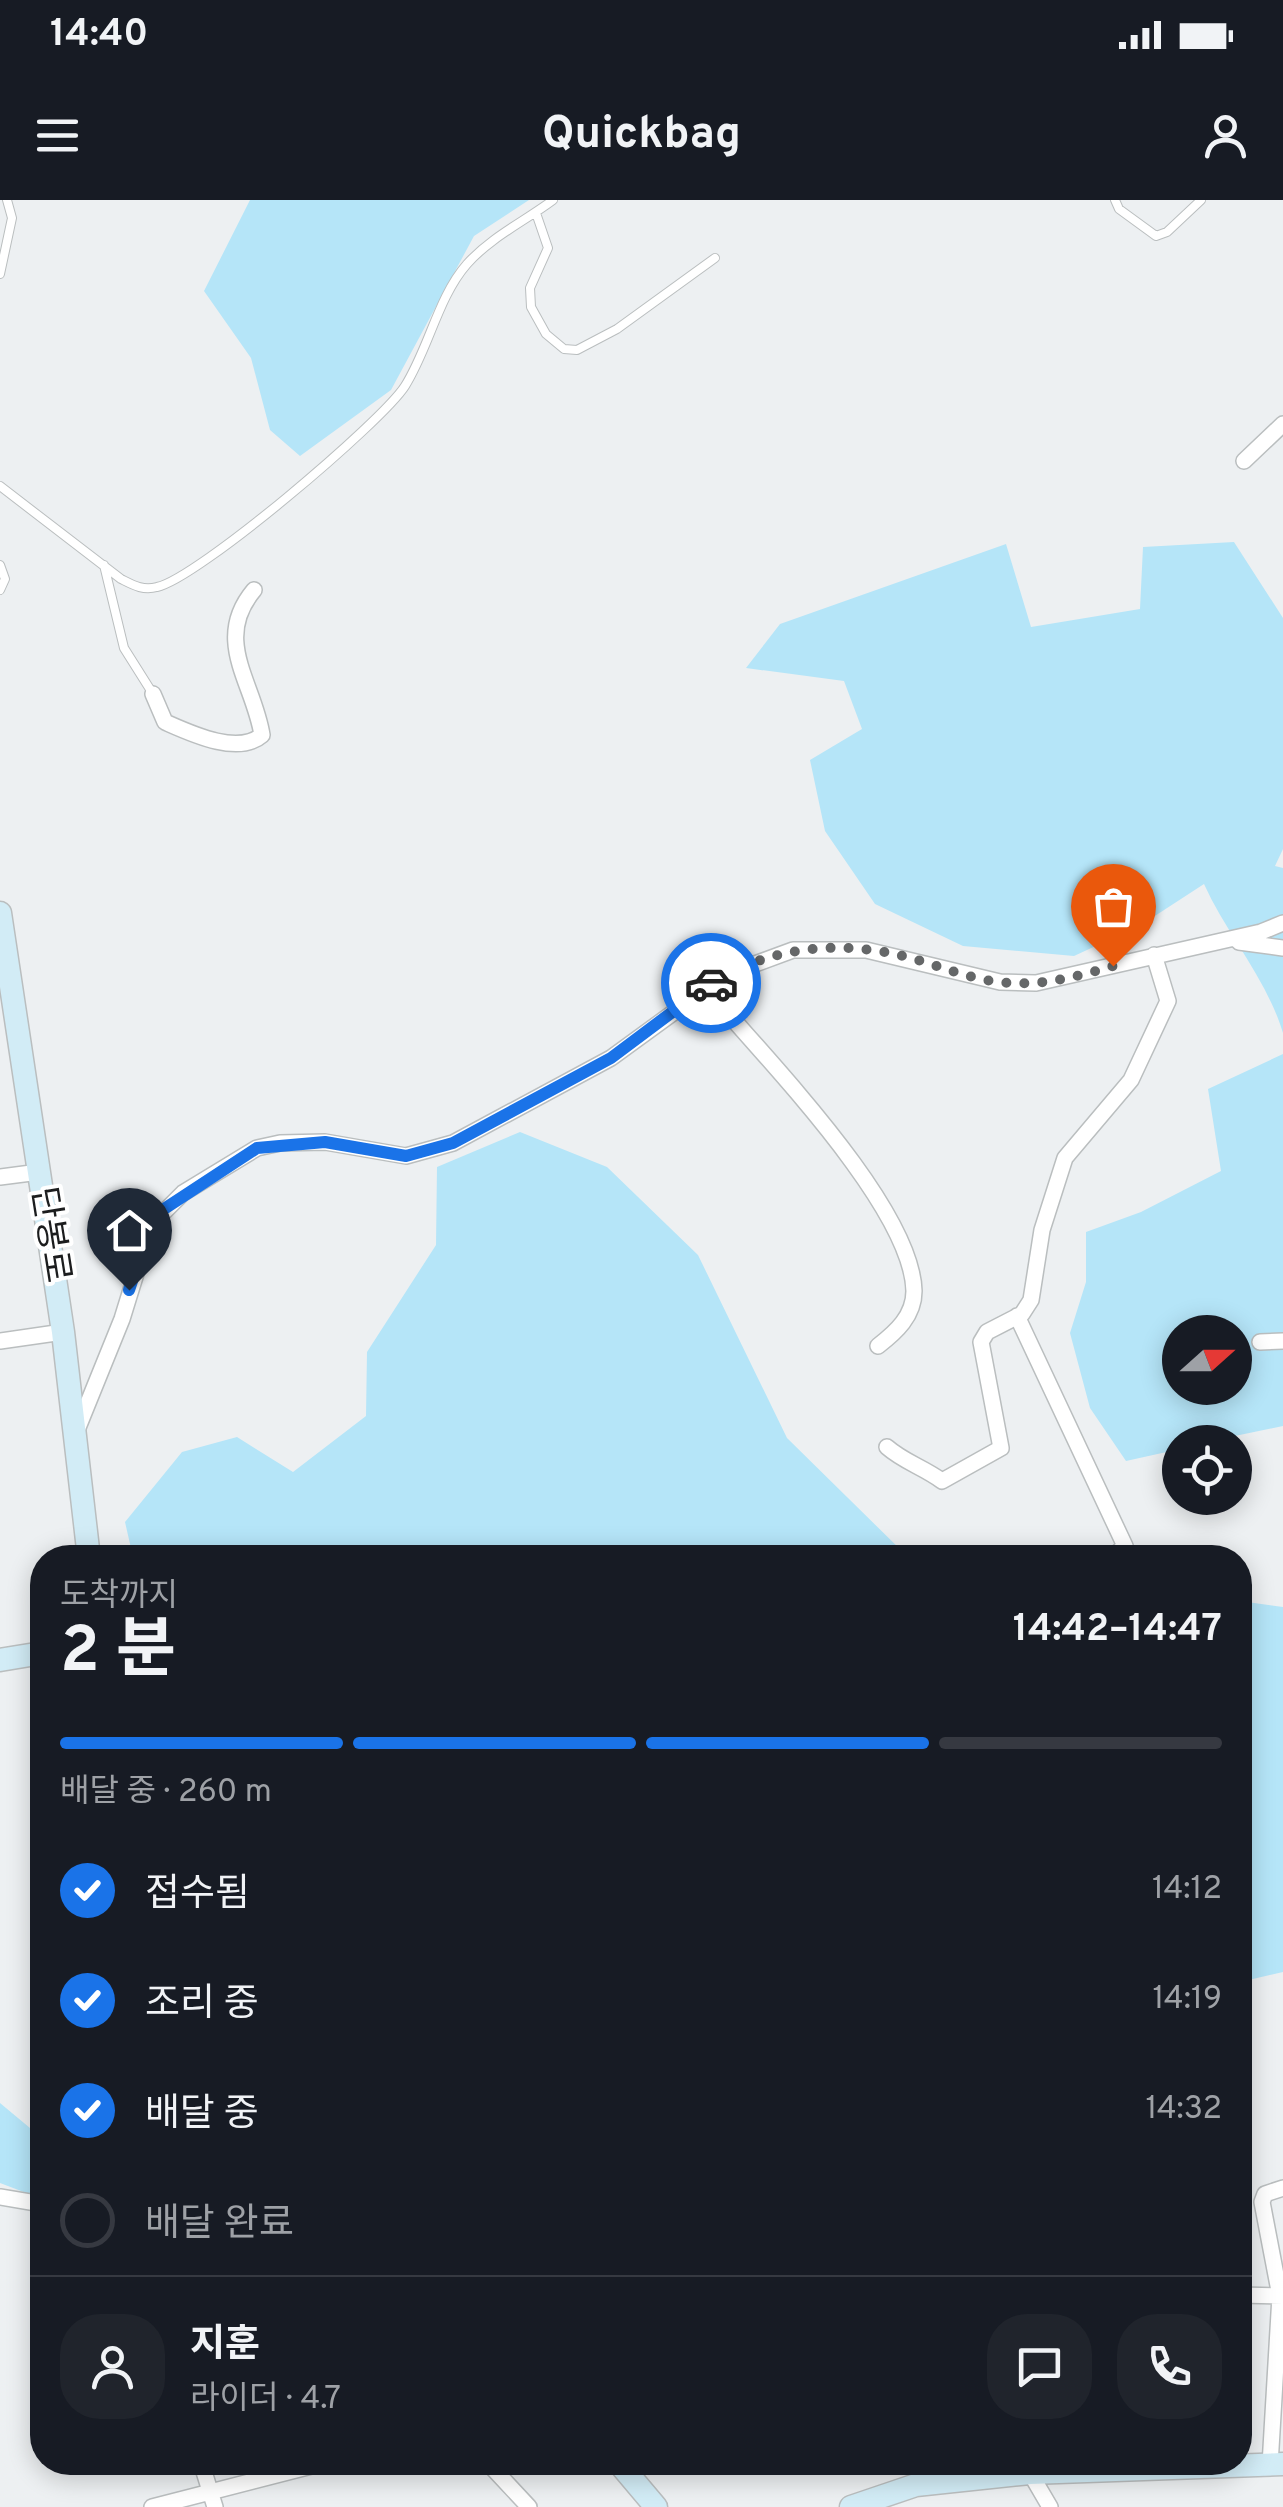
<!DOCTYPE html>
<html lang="ko">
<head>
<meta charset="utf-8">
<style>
  :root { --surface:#171b24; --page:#20242c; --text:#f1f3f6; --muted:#9ea1a6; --line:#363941; --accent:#1a73e8 }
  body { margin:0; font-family:Overpass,"Noto Sans KR",sans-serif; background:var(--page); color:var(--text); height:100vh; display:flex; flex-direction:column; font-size:38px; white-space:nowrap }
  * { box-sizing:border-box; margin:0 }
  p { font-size:32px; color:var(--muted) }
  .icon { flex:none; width:55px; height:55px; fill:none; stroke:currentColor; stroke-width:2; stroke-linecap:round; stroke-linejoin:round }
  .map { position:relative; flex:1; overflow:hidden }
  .details { position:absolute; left:30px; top:1345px; width:1222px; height:930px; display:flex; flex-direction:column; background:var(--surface); border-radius:40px; box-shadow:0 5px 25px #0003 }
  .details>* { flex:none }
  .needle { width:65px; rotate:69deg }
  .buttons { position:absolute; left:1162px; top:1115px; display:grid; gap:20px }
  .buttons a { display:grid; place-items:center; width:90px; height:90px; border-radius:50%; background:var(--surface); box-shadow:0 5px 25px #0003; font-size:50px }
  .pin { position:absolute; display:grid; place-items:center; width:85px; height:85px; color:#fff; margin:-102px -42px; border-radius:50% 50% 50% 0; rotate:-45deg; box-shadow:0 0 10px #0007 }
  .pin .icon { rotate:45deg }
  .courier { position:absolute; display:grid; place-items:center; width:100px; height:100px; margin:-50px; border:8px solid #1a73e8; border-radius:50%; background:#fff; color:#222; box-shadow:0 2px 12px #0007 }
  .head em { font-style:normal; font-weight:700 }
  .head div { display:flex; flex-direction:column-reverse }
  .head { display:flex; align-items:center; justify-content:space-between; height:170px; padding:0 30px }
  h1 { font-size:65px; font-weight:700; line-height:75px }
  .bar { display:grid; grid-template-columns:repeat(4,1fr); gap:15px 10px; align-content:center; height:120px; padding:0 30px }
  .bar i { height:12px; border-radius:8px; background:var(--line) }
  .bar .active { background:var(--accent) }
  .bar p { grid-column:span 4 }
  .line { display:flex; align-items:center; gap:25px; padding:0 30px; border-top:2px solid var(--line) }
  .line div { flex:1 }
  .round { display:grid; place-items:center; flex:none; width:105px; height:105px; border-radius:40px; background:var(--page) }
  ol { padding:0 30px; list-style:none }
  li { display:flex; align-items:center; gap:30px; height:110px }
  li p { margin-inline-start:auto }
  li .icon { padding:10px; border-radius:50%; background:var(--accent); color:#fff; stroke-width:4 }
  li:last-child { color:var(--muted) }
  li i { width:55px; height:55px; border:5px solid var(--line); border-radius:50% }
  .status { display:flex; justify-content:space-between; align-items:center; height:70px; padding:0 50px; background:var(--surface); direction:ltr }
  .status svg { height:28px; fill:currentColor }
  header { display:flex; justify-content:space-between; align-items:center; height:130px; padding:0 30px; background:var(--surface); font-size:45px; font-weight:700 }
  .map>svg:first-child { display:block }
</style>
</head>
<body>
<div class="status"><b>14:40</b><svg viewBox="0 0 49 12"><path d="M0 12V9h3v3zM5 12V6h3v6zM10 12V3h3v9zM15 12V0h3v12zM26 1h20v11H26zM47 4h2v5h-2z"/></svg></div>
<header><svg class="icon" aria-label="menu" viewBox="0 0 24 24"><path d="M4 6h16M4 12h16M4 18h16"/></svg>Quickbag<svg class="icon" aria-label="person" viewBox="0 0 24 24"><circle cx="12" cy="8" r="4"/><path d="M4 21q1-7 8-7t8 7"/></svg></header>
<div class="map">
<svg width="1283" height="2307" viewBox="0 0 1283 2307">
  <rect width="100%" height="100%" fill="#edf0f2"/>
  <path fill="#b5e5f8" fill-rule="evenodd" d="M250,0H529L474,36L391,190L300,256L270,230L251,158L204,91Z
    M1234,342L1283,418V649L1275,666L1283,668V833C1267,779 1227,735 1204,684L1141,725L1074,756L963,746L875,704L825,631L810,560L862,529L844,481L746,468L780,424L1006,344L1031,427L1140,409L1143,347Z
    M1283,854V1226L1206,1242H1180V1249L1126,1261L1090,1208L1070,1133L1086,1082V1032L1141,1012L1221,971L1208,889ZM1180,1132H1235V1188H1180Z
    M520,932L607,967L698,1055L787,1238L908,1357H133L125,1322L182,1252L237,1237L293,1272L366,1216L367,1152L436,1045L437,967Z
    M1240,1401L1283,1407V1772L1240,1782Z
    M0,1903L42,1938V1993L29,1994L0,1983Z"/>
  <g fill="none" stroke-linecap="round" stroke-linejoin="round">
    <g stroke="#babebf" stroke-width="10">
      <path id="lane" d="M1115,0L1119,9L1156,36L1167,32L1201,0
        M536,13L548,48L530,88L531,107L546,134L564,149L577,150L617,129L715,58
        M0,74L12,18L7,0
        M0,286L121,379C133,385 143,391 157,387C197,379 382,222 405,186C429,148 438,97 467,64C491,37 525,21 553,0
        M0,365L5,379L0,390
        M104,365L124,448L153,494"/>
    </g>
    <g stroke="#babebf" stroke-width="18">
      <path id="street" d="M1244,261L1283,224
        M153,494L165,522C190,533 238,556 262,535C254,483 212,440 254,390
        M1239,742L1283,748
        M705,787C762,855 912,1006 914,1091C914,1116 896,1132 878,1146
        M0,977L39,972
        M1017,1116L1125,1346L1111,1358
        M0,1141L63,1132
        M1260,1142L1283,1141
        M77,1230L122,1119L151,1025L183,993L257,948L280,943L325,942L406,956L453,943L611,858L725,775L793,750H866L1000,782L1036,783L1261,732L1283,723
        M887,1247C904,1262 923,1267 942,1281L1001,1248L981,1142L987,1132L1022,1114L1031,1100L1042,1030L1065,958L1131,880L1168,801L1154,755
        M0,1997L42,2004
        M1240,2095L1283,2096
        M201,2262L215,2307
        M487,2262L529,2307
        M1270,2265L1280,2096L1262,2002L1265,1994L1283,1988
        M1026,2266L1050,2307
        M152,2307L327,2262"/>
    </g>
    <g stroke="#babebf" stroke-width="25">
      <path id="secondary" d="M0,713L63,1132L89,1358
        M0,1460L42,1453
        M618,2262L656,2307
        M851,2307L916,2285L1030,2273L1283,2264"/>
    </g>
    <use href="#lane" stroke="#fff" stroke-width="8"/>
    <use href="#street" stroke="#fff" stroke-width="15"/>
    <use href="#secondary" stroke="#d2ecf6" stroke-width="22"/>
  </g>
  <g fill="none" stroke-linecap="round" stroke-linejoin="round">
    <path stroke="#656768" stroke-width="10" stroke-dasharray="0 18" d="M711,783C773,746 841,739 911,758C940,766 969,779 1000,782C1039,787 1076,777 1113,766"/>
    <path stroke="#1a73e8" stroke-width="12" d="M129,1090L151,1025L164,1009L257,948L325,942L406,956L453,943L611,858L711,783"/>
  </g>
  <g text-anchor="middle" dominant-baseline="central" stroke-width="8" stroke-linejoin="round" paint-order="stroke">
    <g font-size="35" fill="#1c1d1e" stroke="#fff">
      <text transform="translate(49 1035) rotate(81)">단봉로</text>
    </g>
  </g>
</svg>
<div class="buttons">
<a><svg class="needle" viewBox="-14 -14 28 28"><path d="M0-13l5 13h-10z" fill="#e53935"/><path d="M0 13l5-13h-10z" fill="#9ea1a6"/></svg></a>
<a><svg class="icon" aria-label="locate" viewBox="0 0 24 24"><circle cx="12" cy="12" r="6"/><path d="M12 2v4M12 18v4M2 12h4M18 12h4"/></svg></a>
</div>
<div class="pin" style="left:1113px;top:766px;background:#ea580c"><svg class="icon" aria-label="bag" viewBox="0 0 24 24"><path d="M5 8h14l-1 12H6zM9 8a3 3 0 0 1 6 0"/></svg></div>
<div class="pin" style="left:129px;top:1090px;background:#1f2937"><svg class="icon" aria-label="home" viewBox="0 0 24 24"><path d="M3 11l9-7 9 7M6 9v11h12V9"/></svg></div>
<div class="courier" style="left:711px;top:783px"><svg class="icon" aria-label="car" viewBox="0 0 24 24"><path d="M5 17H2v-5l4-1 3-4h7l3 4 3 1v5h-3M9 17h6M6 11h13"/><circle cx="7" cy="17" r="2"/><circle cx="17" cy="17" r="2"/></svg></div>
<section class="details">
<div class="head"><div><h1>2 분</h1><p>도착까지</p></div><em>14:42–14:47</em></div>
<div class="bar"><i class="active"></i><i class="active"></i><i class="active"></i><i></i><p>배달 중 · 260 m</p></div>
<ol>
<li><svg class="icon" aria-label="check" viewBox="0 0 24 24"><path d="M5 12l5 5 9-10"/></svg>접수됨<p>14:12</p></li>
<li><svg class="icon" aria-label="check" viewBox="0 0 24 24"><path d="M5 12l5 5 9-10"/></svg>조리 중<p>14:19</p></li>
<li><svg class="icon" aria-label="check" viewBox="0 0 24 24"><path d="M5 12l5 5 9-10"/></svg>배달 중<p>14:32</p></li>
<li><i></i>배달 완료</li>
</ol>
<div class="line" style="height:180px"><a class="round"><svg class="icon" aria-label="person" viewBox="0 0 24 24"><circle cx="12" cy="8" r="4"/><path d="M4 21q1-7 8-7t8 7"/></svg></a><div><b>지훈</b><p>라이더 · 4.7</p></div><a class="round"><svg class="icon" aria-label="chat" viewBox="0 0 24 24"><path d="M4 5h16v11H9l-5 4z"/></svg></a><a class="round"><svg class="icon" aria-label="phone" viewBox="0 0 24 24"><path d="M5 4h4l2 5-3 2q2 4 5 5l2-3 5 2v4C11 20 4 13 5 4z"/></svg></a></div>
</section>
</div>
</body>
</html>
